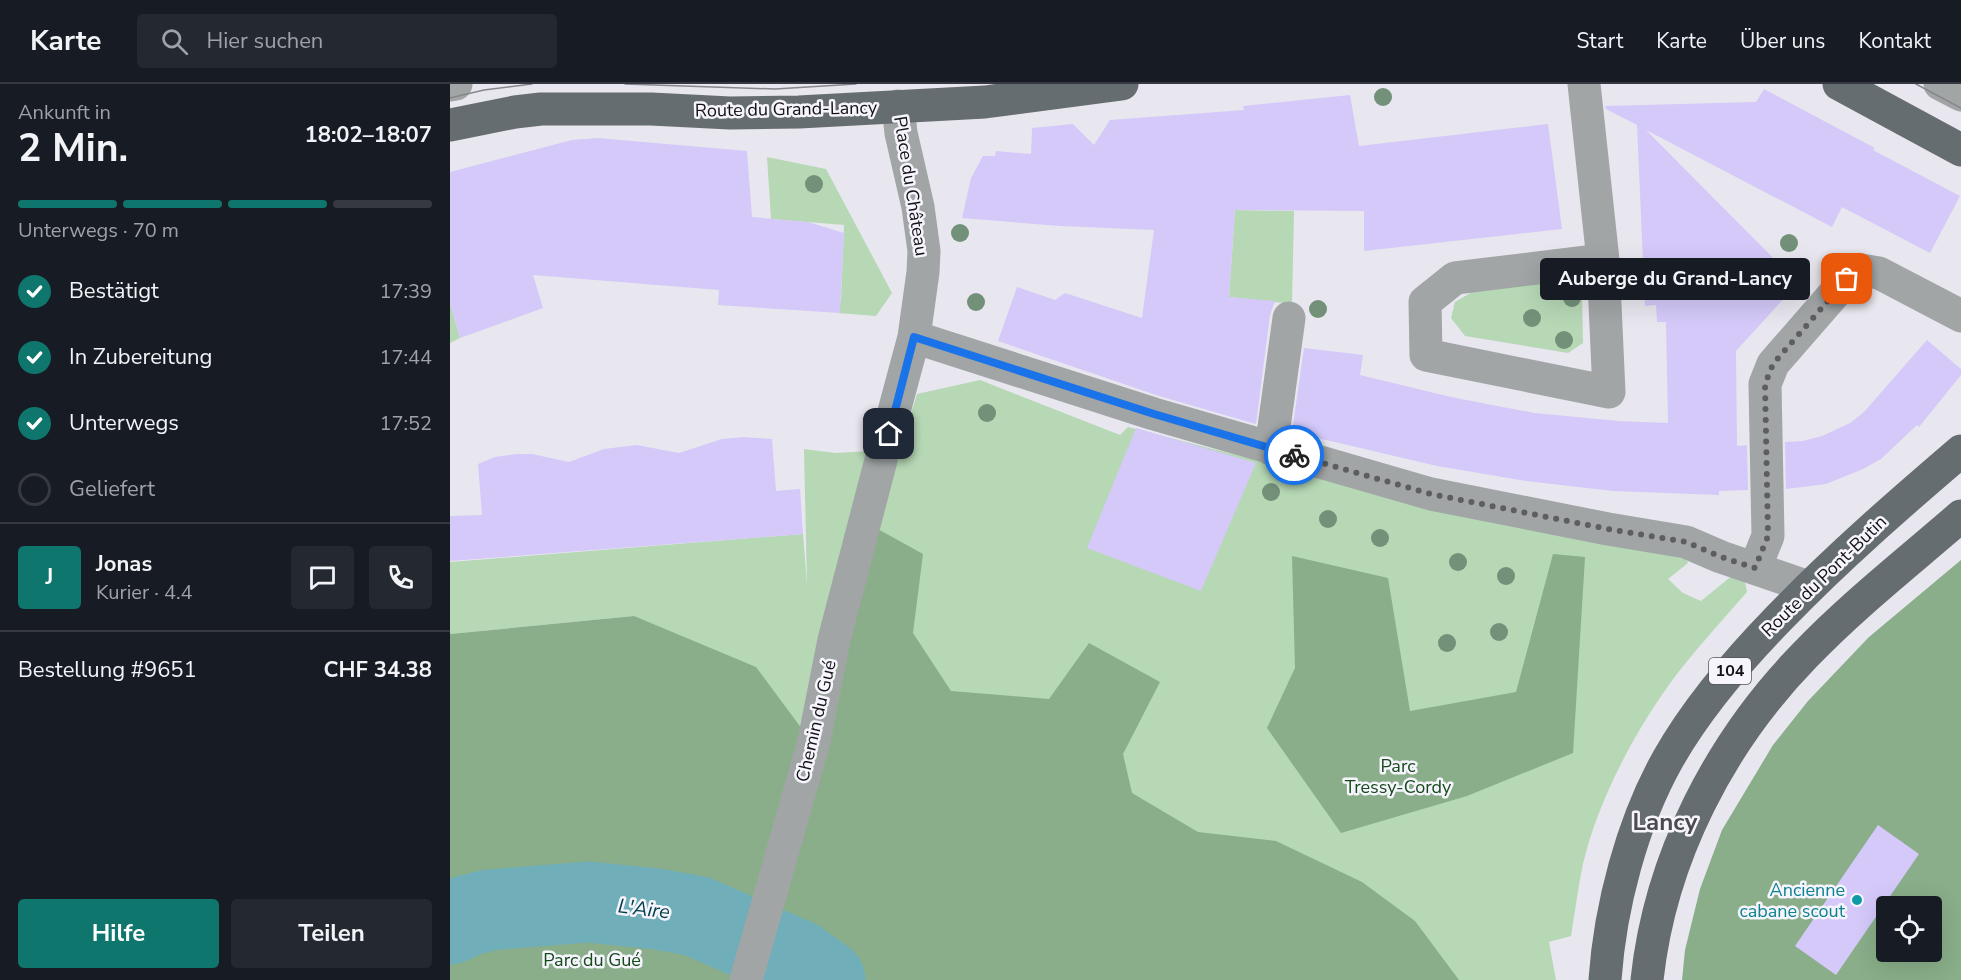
<!DOCTYPE html>
<html lang="de">
<head>
<meta charset="utf-8">
<style>
  :root { --surface:#171b24; --page:#242831; --text:#f1f3f6; --muted:#9ea1a6; --line:#363941; --accent:#0f766e }
  body { margin:0; font-family:"Nunito Sans",sans-serif; background:var(--page); color:var(--text); height:100vh; display:flex; flex-direction:column; font-size:22px; white-space:nowrap }
  * { box-sizing:border-box; margin:0 }
  p { font-size:20px; color:var(--muted) }
  .icon { flex:none; width:33px; height:33px; fill:none; stroke:currentColor; stroke-width:2; stroke-linecap:round; stroke-linejoin:round }
  .map { position:relative; flex:1; overflow:hidden }
  .panel { display:flex; flex-direction:column; background:var(--surface); width:450px }
  .panel>* { flex:none }
  .tools { position:absolute; left:1426px; top:812px; display:grid; gap:12px }
  .tools a { display:grid; place-items:center; width:66px; height:66px; border-radius:6px; background:var(--surface); box-shadow:0 6px 24px #0002; font-size:30px }
  .pin { position:absolute; display:grid; place-items:center; width:51px; height:51px; color:#fff; margin:-26px; border-radius:12px; box-shadow:0 3px 9px #0006 }
  .courier { position:absolute; display:grid; place-items:center; width:60px; height:60px; margin:-30px; border:4px solid #1a73e8; border-radius:50%; background:#fff; color:#222; box-shadow:0 2px 8px #0007 }
  .bubble { position:absolute; height:42px; border-radius:6px; background:var(--surface); box-shadow:0 6px 24px #0002; font-size:20px; font-weight:700; line-height:42px; text-align:center }
  .headline em { font-style:normal; font-weight:700 }
  .headline div { display:flex; flex-direction:column-reverse }
  .headline { display:flex; align-items:center; justify-content:space-between; height:102px; padding:0 18px }
  h1 { font-size:39px; font-weight:700; line-height:45px }
  .bar { display:grid; grid-template-columns:repeat(4,1fr); gap:9px 6px; align-content:center; height:72px; padding:0 18px }
  .bar i { height:8px; border-radius:4px; background:var(--line) }
  .bar .selected { background:var(--accent) }
  .bar p { grid-column:span 4 }
  .line { display:flex; align-items:center; gap:15px; padding:0 18px; border-top:2px solid var(--line) }
  .line div { flex:1 }
  .round { display:grid; place-items:center; flex:none; width:63px; height:63px; border-radius:6px; background:var(--page) }
  ol { padding:0 18px; list-style:none }
  li { display:flex; align-items:center; gap:18px; height:66px }
  li p { margin-inline-start:auto }
  li .icon { padding:6px; border-radius:50%; background:var(--accent); color:#fff; stroke-width:4 }
  li:last-child { color:var(--muted) }
  li i { width:33px; height:33px; border:3px solid var(--line); border-radius:50% }
  .primary-button { display:flex; gap:12px; margin-top:auto; padding:12px 18px }
  .primary-button a { flex:1; height:69px; border-radius:6px; background:var(--accent); color:#fff; font-size:24px; font-weight:700; line-height:69px; text-align:center }
  .primary-button a+a { background:var(--page); color:var(--text) }
  header { display:flex; align-items:center; gap:36px; box-sizing:border-box; height:84px; padding:0 30px; background:var(--surface); border-bottom:2px solid var(--line) }
  header strong { font-size:28px }
  nav { display:flex; gap:33px; margin-inline-start:auto; font-size:21px }
  .search { width:420px; height:54px; background:var(--page); display:flex; align-items:center; gap:15px; box-sizing:border-box; padding:0 21px; border-radius:6px; color:var(--muted); font-size:22px }
  main { display:flex; flex:1; min-height:0 }
  .map>svg:first-child { display:block }
</style>
</head>
<body>
<header>
<strong>Karte</strong>
<div class="search"><svg class="icon" aria-label="search" viewBox="0 0 24 24"><circle cx="10" cy="10" r="6"/><path d="M15 15l6 6"/></svg>Hier suchen</div>
<nav><a>Start</a><a>Karte</a><a>Über uns</a><a>Kontakt</a></nav>
</header>
<main>
<section class="panel">
<div class="headline"><div><h1>2 Min.</h1><p>Ankunft in</p></div><em>18:02–18:07</em></div>
<div class="bar"><i class="selected"></i><i class="selected"></i><i class="selected"></i><i></i><p>Unterwegs · 70 m</p></div>
<ol>
<li><svg class="icon" aria-label="check" viewBox="0 0 24 24"><path d="M5 12l5 5 9-10"/></svg>Bestätigt<p>17:39</p></li>
<li><svg class="icon" aria-label="check" viewBox="0 0 24 24"><path d="M5 12l5 5 9-10"/></svg>In Zubereitung<p>17:44</p></li>
<li><svg class="icon" aria-label="check" viewBox="0 0 24 24"><path d="M5 12l5 5 9-10"/></svg>Unterwegs<p>17:52</p></li>
<li><i></i>Geliefert</li>
</ol>
<div class="line" style="height:108px"><b class="round" style="background:var(--accent);color:#fff">J</b><div><b>Jonas</b><p>Kurier · 4.4</p></div><a class="round"><svg class="icon" aria-label="chat" viewBox="0 0 24 24"><path d="M4 5h16v11H9l-5 4z"/></svg></a><a class="round"><svg class="icon" aria-label="phone" viewBox="0 0 24 24"><path d="M5 4h4l2 5-3 2q2 4 5 5l2-3 5 2v4C11 20 4 13 5 4z"/></svg></a></div>
<div class="line" style="height:78px"><div>Bestellung #9651</div><b>CHF 34.38</b></div>
<div class="primary-button"><a>Hilfe</a><a>Teilen</a></div>
</section>
<div class="map">
<svg width="1511" height="896" viewBox="0 0 1511 896">
  <rect width="100%" height="100%" fill="#e8e7ef"/>
  <path fill="#b6d8b5" d="M317,73L376,85L442,209L426,232L388,229L391,215L394,141L321,135Z
    M785,126L844,127L842,220L779,213Z
    M1112,197L1132,211L1133,259L1118,269L1015,252L1001,234L1005,218L1022,208Z
    M0,219L10,254L0,259Z
    M530,296L670,351L678,343L852,388L1236,475L1238,479L1218,495L1233,509L1251,517L1284,490L1294,493L1297,508C1276,532 1254,556 1234,581C1191,635 1149,712 1133,780C1128,803 1125,828 1121,852L1099,858L1106,896H501L426,444L467,310Z
    M354,365L385,369L420,367L352,645L184,532L0,550V478L353,450L357,501Z"/>
  <path fill="#89ae89" fill-rule="evenodd" d="M426,444L473,470L463,549L501,607L599,615L639,559L710,598L673,670L682,709L748,748L826,757L912,798L965,837L1009,896H0V550L184,532L306,583L352,645Z
    M1103,470L1135,473L1123,669L1017,712L891,749L817,644L845,584L842,472L938,494L960,627L1066,608Z
    M1511,476V896H1232L1235,866L1250,805L1272,746L1323,661L1358,617L1419,553ZM1437,822H1482V867H1437Z"/>
  <g fill="none" stroke-linecap="round" stroke-linejoin="round">
    <path stroke="#70aeba" stroke-width="81" d="M0,840L16,832L39,826L138,818L207,825L246,832L347,876L375,896"/>
  </g>
  <path fill="#d4c9f9" d="M1314,5L1425,64L1423,66L1510,112L1480,169L1392,123L1382,143L1196,46L1348,199L1286,267L1287,362L1297,361L1298,406L1269,407V411L1163,407L1076,397L987,382L842,348L854,264L913,271L910,291L1001,313L1084,329L1169,337L1218,339L1216,238H1207L1206,221L1195,222L1187,41L1156,25L1155,22L1306,18Z
    M900,11L909,62L1098,40L1112,145L914,167V127L785,126L779,213L825,217L820,231L806,340L709,312L548,257L567,203L605,216L615,209L692,234L704,146L610,142L512,134L521,94L533,72H545L546,67L581,70L582,44L623,40L644,61L660,36L794,26L793,22Z
    M148,54L297,67L302,133L358,138L394,149L390,229L268,221L269,206L83,191L93,224L10,254L0,219V88L122,56Z
    M1477,256L1511,285V291L1469,343L1467,341L1431,375L1413,385L1376,400L1336,405L1335,358L1353,357L1372,352L1400,339L1414,328Z
    M686,344L806,379L751,507L637,464Z
    M294,353L322,355L326,407L350,405L353,450L0,477V432L32,431L28,380L45,373L67,370H82L119,378L154,365L187,361L229,369L272,355Z
    M1428,741L1469,770L1386,891L1345,862Z"/>
  <g fill="none" stroke-linecap="round" stroke-linejoin="round">
    <path stroke="#a1a5a6" stroke-width="33" d="M1134,0L1153,176L1159,308L976,271L975,218L1005,194L1153,176
      M1490,0L1511,11
      M0,1L6,0
      M464,253L704,330L981,410L1158,445L1236,458L1271,473L1359,503
      M435,361L464,253L473,188L474,167L468,123L451,49L448,22
      M821,365L839,234
      M1305,484L1318,452L1315,300L1323,280L1397,195L1411,186L1429,189L1511,232
      M296,896L364,657L384,556L431,376"/>
    <path stroke="#666d70" stroke-width="33" d="M1389,0L1511,66
      M0,41L65,28L91,25H201L280,29L349,28L535,18L672,0
      M1155,896C1160,823 1182,739 1218,675C1248,622 1288,576 1330,533C1387,474 1449,420 1511,367
      M1197,896C1210,774 1270,658 1355,571C1403,521 1458,478 1511,432"/>
    <path stroke="#87868b" stroke-width="1.5" d="M175,0L325,5L406,0
      M1466,0L1511,24
      M0,14L34,6L82,0"/>
  </g>
  <g fill="#739079">
    <circle cx="933" cy="13" r="9"/>
    <circle cx="364" cy="100" r="9"/>
    <circle cx="510" cy="149" r="9"/>
    <circle cx="1339" cy="159" r="9"/>
    <circle cx="1122" cy="214" r="9"/>
    <circle cx="526" cy="218" r="9"/>
    <circle cx="868" cy="225" r="9"/>
    <circle cx="1082" cy="234" r="9"/>
    <circle cx="1114" cy="256" r="9"/>
    <circle cx="537" cy="329" r="9"/>
    <circle cx="821" cy="408" r="9"/>
    <circle cx="878" cy="435" r="9"/>
    <circle cx="930" cy="454" r="9"/>
    <circle cx="1008" cy="478" r="9"/>
    <circle cx="1056" cy="492" r="9"/>
    <circle cx="1049" cy="548" r="9"/>
    <circle cx="997" cy="559" r="9"/>
  </g>
  <g fill="none" stroke-linecap="round" stroke-linejoin="round">
    <path stroke="#5e5d61" stroke-width="6" stroke-dasharray="0 10.8" d="M844,371L981,410L1158,445L1236,458L1271,473L1305,484L1318,452L1315,300L1323,280L1397,195"/>
    <path stroke="#1a73e8" stroke-width="8" d="M439,350L464,253L704,330L844,371"/>
  </g>
  <circle fill="#0f9aa8" stroke="#f6f4fc" stroke-width="2" cx="1407" cy="816" r="6"/>
  <g text-anchor="middle" dominant-baseline="central" stroke-width="5" stroke-linejoin="round" paint-order="stroke">
    <rect fill="#f6f4fc" stroke="#57565a" stroke-width="1.5" x="1259" y="574" width="42" height="26" rx="4.5"/>
    <g font-size="16" font-weight="bold" fill="#131215">
      <text x="1280" y="587">104</text>
    </g>
    <g font-size="18" fill="#131215" stroke="#f6f4fc">
      <text transform="translate(336 25) rotate(-1)">Route du Grand-Lancy</text>
      <text transform="translate(461 102) rotate(81)">Place du Château</text>
      <text transform="translate(1374 492) rotate(-44)">Route du Pont-Butin</text>
      <text transform="translate(366 637) rotate(-77)">Chemin du Gué</text>
    </g>
    <g font-size="18" fill="#144919" stroke="#f6f4fc">
      <text x="948" y="682">Parc<tspan x="948" dy="21">Tressy-Cordy</tspan></text>
      <text x="142" y="876">Parc du Gué</text>
    </g>
    <g font-size="18" fill="#0d838f" stroke="#f6f4fc" text-anchor="end">
      <text x="1395" y="806">Ancienne<tspan x="1395" dy="21">cabane scout</tspan></text>
    </g>
    <g font-size="20" font-style="italic" fill="#034049" stroke="#f6f4fc">
      <text transform="translate(194 825) rotate(7)">L'Aire</text>
    </g>
    <g font-size="24" font-weight="bold" fill="#4b4a50" stroke="#f6f4fc">
      <text x="1215" y="738">Lancy</text>
    </g>
  </g>
</svg>
<div class="tools">
<a><svg class="icon" aria-label="locate" viewBox="0 0 24 24"><circle cx="12" cy="12" r="6"/><path d="M12 2v4M12 18v4M2 12h4M18 12h4"/></svg></a>
</div>
<div class="pin" style="left:1397px;top:195px;background:#ea580c"><svg class="icon" aria-label="bag" viewBox="0 0 24 24"><path d="M5 8h14l-1 12H6zM9 8a3 3 0 0 1 6 0"/></svg></div>
<div class="pin" style="left:439px;top:350px;background:#1f2937"><svg class="icon" aria-label="home" viewBox="0 0 24 24"><path d="M3 11l9-7 9 7M6 9v11h12V9"/></svg></div>
<div class="courier" style="left:844px;top:371px"><svg class="icon" aria-label="bike" viewBox="0 0 24 24"><circle cx="6" cy="16" r="4"/><circle cx="18" cy="16" r="4"/><path d="M6 16l4-8h5l3 8M10 8l3 8H6M13 5h3"/></svg></div>
<div class="bubble" style="left:1090px;top:174px;width:270px">Auberge du Grand-Lancy</div>
</div>
</main>
</body>
</html>
